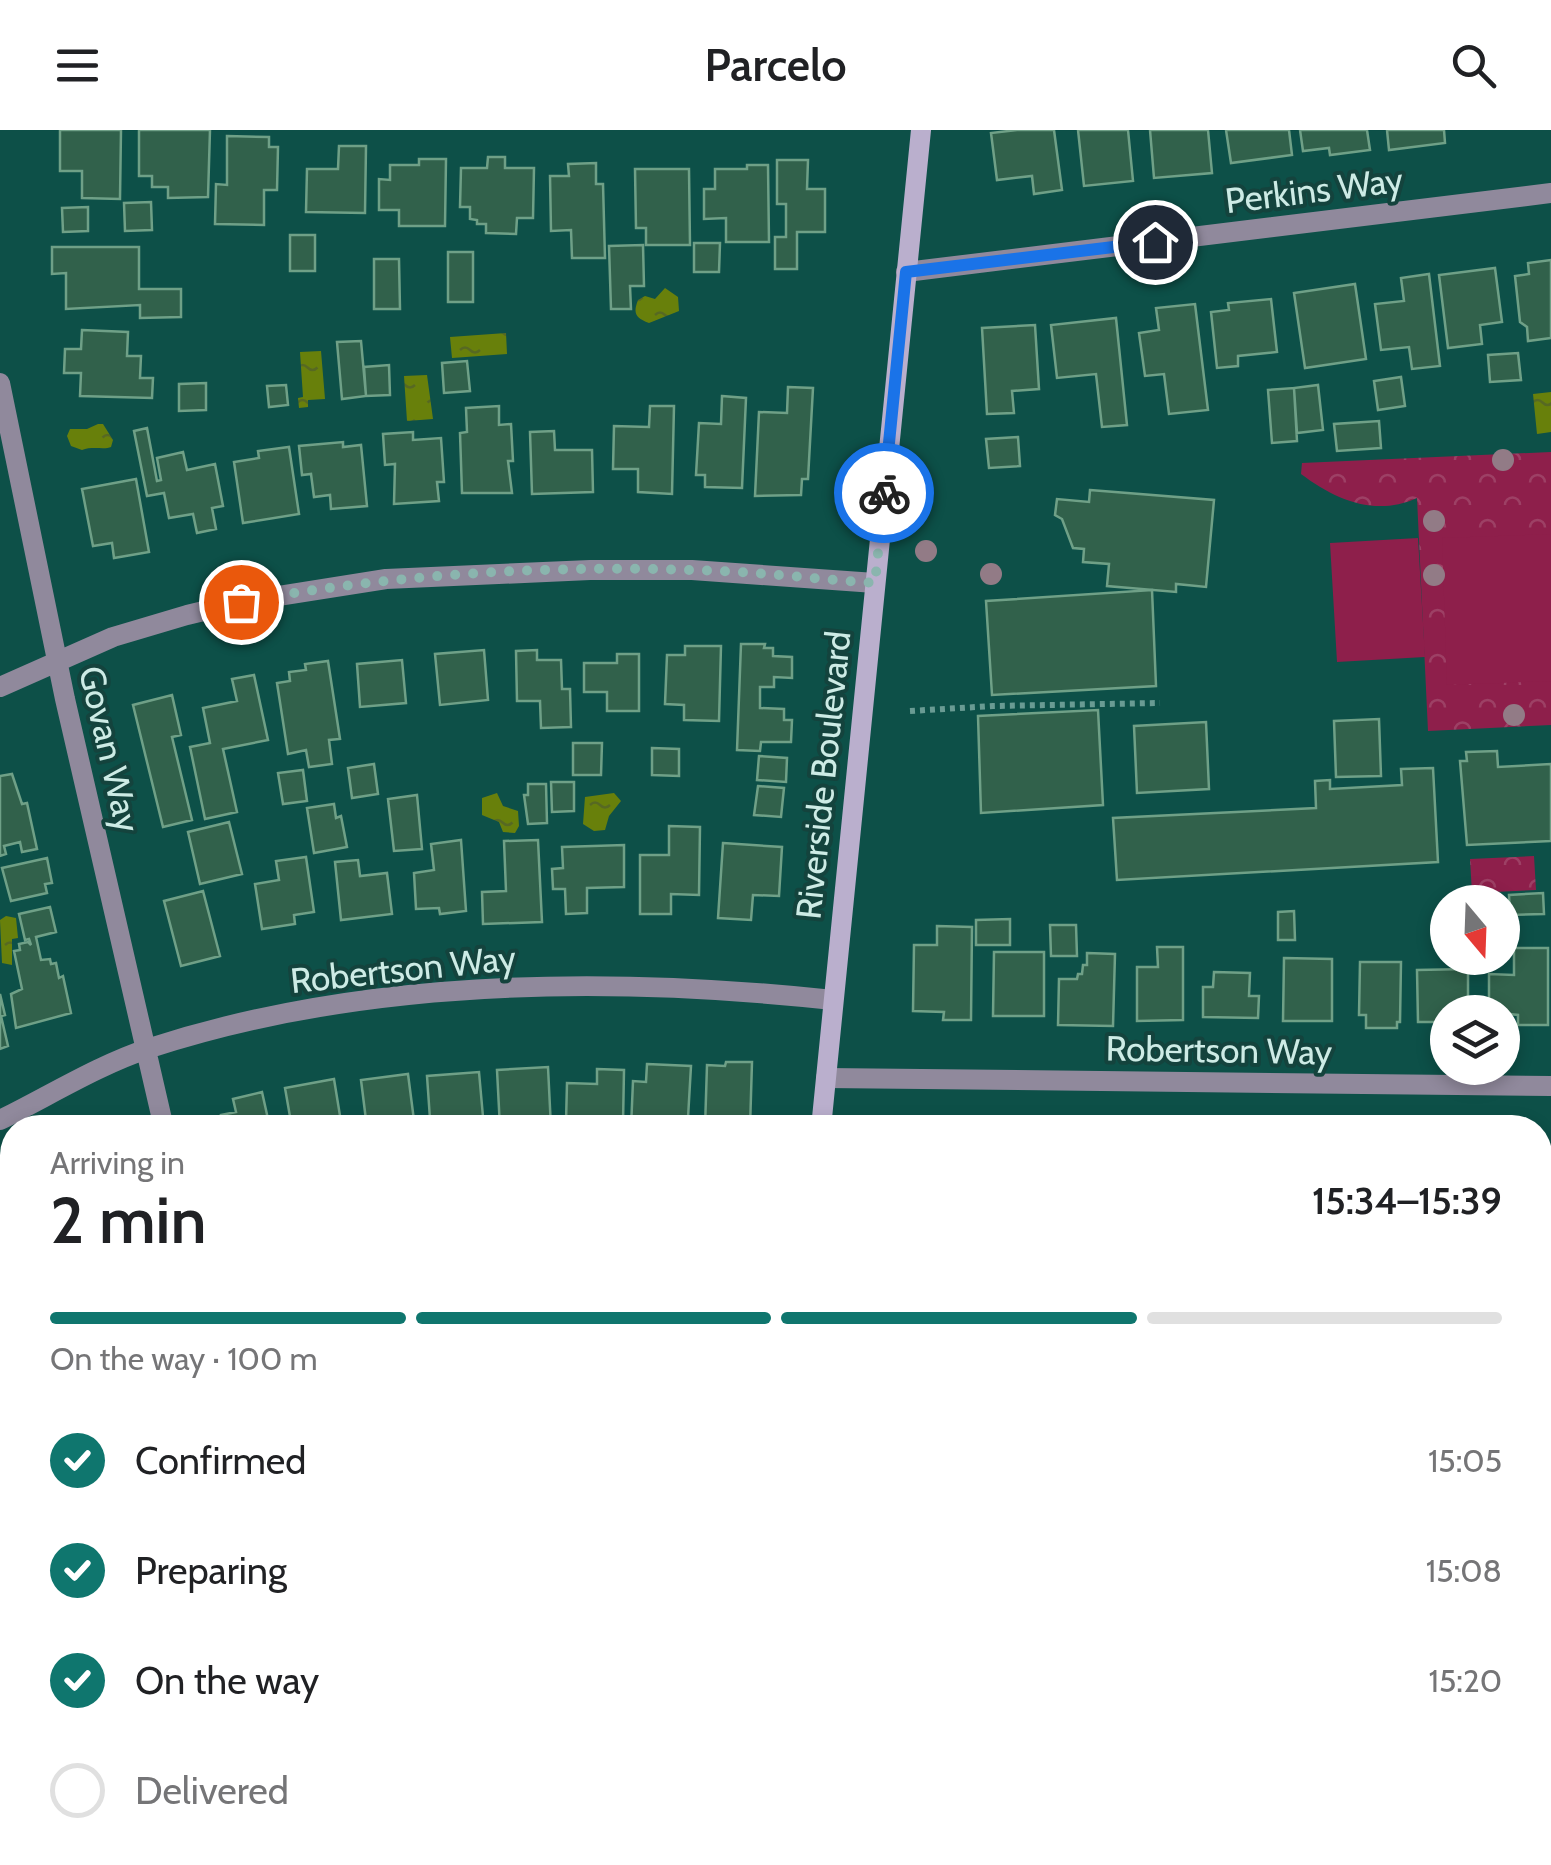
<!DOCTYPE html>
<html lang="en">
<head>
<meta charset="utf-8">
<style>
  :root { --surface:#fff; --page:#f6f6f6; --text:#202124; --muted:#757577; --line:#e0e0e0; --accent:#0f766e }
  body { margin:0; font-family:Cabin,sans-serif; background:var(--page); color:var(--text); height:100vh; display:flex; flex-direction:column; font-size:38px; white-space:nowrap }
  * { box-sizing:border-box; margin:0 }
  p { font-size:32px; color:var(--muted) }
  .icon { flex:none; width:55px; height:55px; fill:none; stroke:currentColor; stroke-width:2; stroke-linecap:round; stroke-linejoin:round }
  .map { position:relative; flex:1; overflow:hidden }
  .panel { position:absolute; left:0px; top:985px; width:1552px; height:750px; display:flex; flex-direction:column; background:var(--surface); border-radius:40px 40px 0 0; box-shadow:0 5px 15px #0003 }
  .panel>* { flex:none }
  .needle { width:65px; rotate:161deg }
  .fabs { position:absolute; left:1430px; top:755px; display:grid; gap:20px }
  .fabs a { display:grid; place-items:center; width:90px; height:90px; border-radius:50%; background:var(--surface); box-shadow:0 5px 15px #0003; font-size:50px }
  .pin { position:absolute; display:grid; place-items:center; width:85px; height:85px; color:#fff; margin:-42px; border:5px solid #fff; border-radius:50%; box-shadow:0 2px 10px #0007 }
  .courier { position:absolute; display:grid; place-items:center; width:100px; height:100px; margin:-50px; border:8px solid #1a73e8; border-radius:50%; background:#fff; color:#222; box-shadow:0 2px 12px #0007 }
  .overview em { font-style:normal; font-weight:600 }
  .overview div { display:flex; flex-direction:column-reverse }
  .overview { display:flex; align-items:center; justify-content:space-between; height:170px; padding:0 50px }
  h1 { font-size:65px; font-weight:600; line-height:75px }
  .bar { display:grid; grid-template-columns:repeat(4,1fr); gap:15px 10px; align-content:center; height:120px; padding:0 50px }
  .bar i { height:12px; border-radius:8px; background:var(--line) }
  .bar .selected { background:var(--accent) }
  .bar p { grid-column:span 4 }
  ol { padding:0 50px; list-style:none }
  li { display:flex; align-items:center; gap:30px; height:110px }
  li p { margin-inline-start:auto }
  li .icon { padding:10px; border-radius:50%; background:var(--accent); color:#fff; stroke-width:4 }
  li:last-child { color:var(--muted) }
  li i { width:55px; height:55px; border:5px solid var(--line); border-radius:50% }
  header { display:flex; justify-content:space-between; align-items:center; height:130px; padding:0 50px; background:var(--surface); font-size:45px; font-weight:600 }
  .map>svg:first-child { display:block }
</style>
</head>
<body>
<header><svg class="icon" aria-label="menu" viewBox="0 0 24 24"><path d="M4 6h16M4 12h16M4 18h16"/></svg>Parcelo<svg class="icon" aria-label="search" viewBox="0 0 24 24"><circle cx="10" cy="10" r="6"/><path d="M15 15l6 6"/></svg></header>
<div class="map">
<svg width="1551" height="1735" viewBox="0 0 1551 1735">
  <defs>
    <pattern id="park-crowns" width="20" height="18" patternUnits="userSpaceOnUse" patternTransform="scale(2.5)"><rect width="20" height="18" fill="#8e1f4b"/><path d="M2 6a3 3 0 1 1 6 0M12 15a3 3 0 1 1 6 0" fill="none" stroke="#9d4065"/></pattern>
    <pattern id="water-ripples" width="26" height="14" patternUnits="userSpaceOnUse" patternTransform="scale(2.5)"><rect width="26" height="14" fill="#68800b"/><path d="M2 4q2-2 4 0t4 0M15 11q2-2 4 0t4 0" fill="none" stroke="#576922"/></pattern>
  </defs>
  <rect width="100%" height="100%" fill="#0d5048"/>
  <path fill="url(#park-crowns)" d="M1551,322V595L1428,601L1417,368C1375,387 1336,370 1301,344L1302,333Z
    M1534,726L1536,760L1472,763L1470,729Z"/>
  <path fill="#8e1f4b" d="M1551,404V551L1447,555L1442,408Z
    M1418,408L1425,527L1337,532L1330,413Z"/>
  <path fill="url(#water-ripples)" d="M665,158L678,167L679,181L649,193C635,188 633,183 638,170L645,166L655,169Z
    M506,203L507,224L452,228L450,207Z
    M321,221L325,269L308,270V277L299,278L298,268L303,267L300,222Z
    M427,245L433,289L407,291L404,246Z
    M1551,262V302L1537,304L1533,264Z
    M98,294H103L113,310L111,317C105,320 92,316 82,320L71,316L67,306L70,299H87Z
    M497,663L503,676L518,681L519,696L515,703L503,702L499,692L482,685V668Z
    M614,663L621,671L609,686L605,700L594,701L583,694L585,667Z
    M6,786L16,788L18,808L12,809V835L2,833L0,790Z"/>
  <path fill="#31614b" stroke="#6fa087" stroke-width="2.5" d="M60,0H121L120,69L82,68V41H60Z
    M139,0H210L208,67L168,68V57H152V46H139Z
    M1017,0H1054L1062,60L1034,64L1032,46L997,50L991,3Z
    M1078,0H1128L1133,51L1084,56Z
    M1150,0H1208L1212,43L1154,48Z
    M1226,0H1289L1292,25L1231,33Z
    M1300,0H1367L1370,20L1330,25L1329,18L1303,21Z
    M1387,0H1444L1445,13L1389,20Z
    M227,6L269,7V17H278L277,60H264V95L215,94L216,54L227,55Z
    M339,16H366L365,83L306,82L307,39H338Z
    M488,27H505V38H534L533,88H517L516,104L486,103V94H477V90L470,89V77H460L461,38H487Z
    M419,29H446L445,96H399V80H379V49L390,50V35H419Z
    M777,30H808L807,59H825V102H797V139H775V107H786V74H777Z
    M596,33V54H603L605,128H572L571,100L551,101L550,46H569L568,34Z
    M747,35H768L769,112H726V88L704,89V59H715V39H747Z
    M635,39H689L690,115H646V98H636Z
    M151,72L152,100L125,101L124,73Z
    M88,77V101L63,102L62,78Z
    M290,105H315V141H290Z
    M694,113H720L719,142H694Z
    M643,115L644,156H630L631,179H611L609,116Z
    M52,117H139V159H181V187L140,188V175L66,179V143L52,144Z
    M448,122H473V172H448Z
    M374,129H399L400,179H374Z
    M1551,130V208L1528,211L1527,197L1520,192L1515,146L1529,144L1528,133Z
    M1495,138L1502,192L1480,195L1482,214L1448,218L1439,145Z
    M1429,144L1440,236L1412,239L1409,217L1381,220L1375,174L1404,171L1401,148Z
    M1355,154L1366,229L1305,238L1294,163Z
    M1271,169L1277,222L1238,226V236L1217,238L1211,182L1229,180L1228,173Z
    M1195,174L1208,280L1169,284L1164,244L1145,246L1139,203L1159,200L1156,178Z
    M1116,188L1127,295L1102,297L1096,244L1057,248L1051,195Z
    M1035,195L1039,259L1012,261L1014,283L987,284L982,198Z
    M82,200L128,202L127,226H141L140,248H153L152,268L80,266L81,243H64L65,219H81Z
    M361,211L366,266L342,269L337,212Z
    M1518,223L1521,250L1490,252L1488,225Z
    M467,231L470,261L444,263L442,233Z
    M389,235L390,265L366,266L364,237Z
    M1401,247L1405,276L1378,280L1374,251Z
    M206,253V280L179,281V254Z
    M286,255L288,275L269,277L267,256Z
    M1318,255L1323,300L1297,303L1294,258Z
    M788,257L813,258L808,349H802L801,365L755,366L759,282L787,283Z
    M1294,258L1297,311L1272,313L1268,260Z
    M722,266L746,268L742,358L705,357V345H696L699,293L721,294Z
    M499,276V295L511,294L513,331H508L512,363H462L460,303L467,302L466,278Z
    M650,276H674L672,364L638,362V339H613L614,296L649,297Z
    M1379,291L1381,318L1337,321L1334,294Z
    M147,298L157,351L161,350L157,328L183,322L187,340L215,334L223,376L212,378L216,399L197,403L193,384L169,388L164,363L147,366L134,301Z
    M554,301L555,320H592L593,362L532,364L530,302Z
    M413,302V310L441,308L444,352H437L439,371L394,374L395,334L385,335L383,304Z
    M1018,307L1020,336L989,338L986,309Z
    M343,312V317L361,315L367,376L331,379L330,365L314,367L311,344L302,345L299,316Z
    M289,317L299,384L243,393L234,332L259,328L258,321Z
    M136,349L149,422L114,428L112,413L93,416L82,359Z
    M1090,360L1214,370L1206,457L1176,454V462L1107,456L1109,434L1083,432L1084,419L1073,418L1062,389L1055,385L1057,369L1089,372Z
    M1152,460L1156,556L992,565L986,471Z
    M741,514H765L764,518H773V526L792,527V548L774,547V557H760V578L784,579V590H792L791,612H761L760,621L737,620Z
    M685,516H721L719,591L684,590V575L665,574L667,525H685Z
    M484,520L488,570L440,575L435,524Z
    M537,520V530H561L562,559H570L571,597L541,598L540,571H517L516,521Z
    M617,524H639V581H607V562H584V533H617Z
    M402,530L406,573L360,577L357,534Z
    M328,531L340,609L329,610L332,634L309,637L306,620L288,624L277,553L290,551L289,542L306,540L305,534Z
    M254,545L268,610L223,619L237,682L205,689L190,617L210,613L203,578L237,571L232,549Z
    M172,565L181,605L172,607L192,690L163,697L133,575Z
    M1098,580L1103,675L981,683L978,586Z
    M1379,589L1381,646L1336,647L1334,591Z
    M1206,592L1209,659L1137,663L1134,596Z
    M573,613H602L601,645H573Z
    M652,618L679,619V646L652,645Z
    M1497,621L1498,637L1551,634V711L1467,715L1460,631H1467L1466,622Z
    M759,626L787,628L786,652L757,650Z
    M374,634L378,664L352,668L348,638Z
    M1433,638L1438,732L1117,750L1113,688L1316,678L1315,651L1330,650V659L1402,655L1401,639Z
    M303,640L307,671L283,674L278,643Z
    M12,644L22,674L27,673L37,719L22,722L20,712L4,716L6,724L0,726V646Z
    M551,652H574V681L552,682Z
    M528,654H546L547,693L528,694L524,665H528Z
    M758,656L784,658L781,687L754,685Z
    M417,665L422,719L394,721L388,669Z
    M334,674L336,688L341,686L347,717L314,723L307,678Z
    M229,692L242,744L200,754L188,702Z
    M669,696L700,697L699,765L671,764V784H640V725H669Z
    M461,710L466,781L440,784L439,778L416,779L414,743L434,740L431,714Z
    M538,710L542,792L483,794L482,762L506,761L504,711Z
    M723,713L782,717L779,766L753,765L751,790L718,788Z
    M624,715V757L587,758V783L566,784L565,759H553L552,739L563,738L562,717Z
    M306,727L314,782L294,785L295,794L262,799L255,754L279,750L276,731Z
    M47,728L52,753L45,754L47,763L11,771L2,738Z
    M358,730L360,746L387,743L392,784L341,790L335,732Z
    M203,761L220,826L181,836L164,771Z
    M1543,763L1544,784L1510,785L1509,765Z
    M50,777L56,802L36,807L41,830L50,829L51,834L56,833L59,848L63,846L71,883L16,898L11,864L22,859L14,821L20,820L19,814L28,812L31,815L29,809L25,810L19,784Z
    M1294,781L1295,810H1278V782Z
    M1010,789V815H976V790Z
    M1050,795H1076L1077,826H1051Z
    M937,796L972,797L971,890H943L944,882L913,881L914,815H937Z
    M1157,817H1183V890L1137,891V837H1158Z
    M1514,818H1548V895H1518V885L1489,882V844L1514,845Z
    M994,822H1044V886H993Z
    M1087,823L1115,824L1113,896L1058,895L1059,849H1077L1078,844H1082L1083,835H1087Z
    M1284,828L1332,829V891H1283Z
    M1360,832H1401L1400,892H1397V898H1366V885H1359Z
    M1468,839V882H1448V892H1418L1417,840Z
    M1214,842L1250,843L1249,866H1259L1258,888L1203,887V857H1213Z
    M0,864L5,885L1,886L8,916L0,919Z
    M726,932H752L750,998H705L707,935L725,936Z
    M647,934L691,936L688,988L660,987L659,998H631L633,951L646,952Z
    M548,937L551,998H500L497,940Z
    M597,939L624,940L623,994L566,992L567,953L597,954Z
    M479,942L484,998H435L434,988L430,989L427,946Z
    M408,944L415,998H367L361,950Z
    M334,949L342,998H292L285,958Z
    M262,962L270,998H224L221,985L236,982L233,969Z
    M7,1076L9,1088H12V1132L0,1134V1078Z
    M1540,1112H1551V1140H1540Z
    M1545,1191L1551,1192V1255L1540,1254V1214Z
    M5,1204L11,1234L0,1237V1205Z
    M8,1271L12,1311L0,1313V1273Z
    M1540,1386H1551V1468H1540Z
    M12,1493V1545L2,1550L0,1499Z
    M23,1722H42L49,1735H16L13,1728Z
    M59,1722H80L82,1727L92,1722H113L118,1735H65Z
    M143,1722H207L212,1735H148Z
    M229,1722H289L292,1732L281,1735H233Z
    M310,1722H349L312,1731Z
    M835,1722H892V1735H827Z
    M895,1722H956V1724L941,1726L942,1734L896,1735Z
    M982,1722H1040L1041,1735H982Z
    M1061,1722H1108L1109,1735L1062,1733Z
    M1126,1722H1182L1183,1735H1127Z
    M1201,1722H1253L1254,1735H1202Z
    M1270,1722H1327V1728L1271,1731Z
    M1340,1722H1374V1729L1341,1732Z"/>
  <g fill="none" stroke-linecap="round" stroke-linejoin="round">
    <path stroke="#699b93" stroke-width="6" stroke-dasharray="5 5" stroke-linecap="butt" d="M910,581L993,576L1160,573"/>
    <path stroke="#90899c" stroke-width="20" d="M906,142L1551,63
      M0,253L65,569L164,998
      M0,557L113,507L187,485L241,472L386,449L590,440H692L875,453
      M826,948L1551,956
      M0,990C49,966 98,935 150,918C365,848 609,846 833,870
      M1540,1316L1551,1317
      M0,1402L12,1397"/>
    <path stroke="#baafcd" stroke-width="20" d="M821,998L921,0
      M745,1735L747,1722"/>
  </g>
  <g fill="#927b86">
    <circle cx="1503" cy="330" r="11"/>
    <circle cx="1434" cy="391" r="11"/>
    <circle cx="926" cy="421" r="11"/>
    <circle cx="991" cy="444" r="11"/>
    <circle cx="1434" cy="445" r="11"/>
    <circle cx="1514" cy="585" r="11"/>
  </g>
  <g fill="none" stroke-linecap="round" stroke-linejoin="round">
    <path stroke="#8ab5ae" stroke-width="10" stroke-dasharray="0 18" d="M241,472C389,445 540,435 691,440C752,441 814,449 875,453L884,363"/>
    <path stroke="#1a73e8" stroke-width="12" d="M884,363L906,142L1155,112"/>
  </g>
  <g text-anchor="middle" dominant-baseline="central" stroke-width="8" stroke-linejoin="round" paint-order="stroke">
    <g font-size="35" fill="#cdebe5" stroke="#14433d">
      <text transform="translate(1314 60) rotate(-7)">Perkins Way</text>
      <text transform="translate(110 619) rotate(77)">Govan Way</text>
      <text transform="translate(823 645) rotate(-84)">Riverside Boulevard</text>
      <text transform="translate(403 839) rotate(-6)">Robertson Way</text>
      <text transform="translate(1219 920) rotate(1)">Robertson Way</text>
    </g>
  </g>
</svg>
<div class="fabs">
<a><svg class="needle" viewBox="-14 -14 28 28"><path d="M0-13l5 13h-10z" fill="#e53935"/><path d="M0 13l5-13h-10z" fill="#757577"/></svg></a>
<a><svg class="icon" aria-label="layers" viewBox="0 0 24 24"><path d="M12 4l9 5-9 5-9-5zM3 14l9 5 9-5"/></svg></a>
</div>
<div class="pin" style="left:241px;top:472px;background:#ea580c"><svg class="icon" aria-label="bag" viewBox="0 0 24 24"><path d="M5 8h14l-1 12H6zM9 8a3 3 0 0 1 6 0"/></svg></div>
<div class="pin" style="left:1155px;top:112px;background:#1f2937"><svg class="icon" aria-label="home" viewBox="0 0 24 24"><path d="M3 11l9-7 9 7M6 9v11h12V9"/></svg></div>
<div class="courier" style="left:884px;top:363px"><svg class="icon" aria-label="bike" viewBox="0 0 24 24"><circle cx="6" cy="16" r="4"/><circle cx="18" cy="16" r="4"/><path d="M6 16l4-8h5l3 8M10 8l3 8H6M13 5h3"/></svg></div>
<section class="panel">
<div class="overview"><div><h1>2 min</h1><p>Arriving in</p></div><em>15:34–15:39</em></div>
<div class="bar"><i class="selected"></i><i class="selected"></i><i class="selected"></i><i></i><p>On the way · 100 m</p></div>
<ol>
<li><svg class="icon" aria-label="check" viewBox="0 0 24 24"><path d="M5 12l5 5 9-10"/></svg>Confirmed<p>15:05</p></li>
<li><svg class="icon" aria-label="check" viewBox="0 0 24 24"><path d="M5 12l5 5 9-10"/></svg>Preparing<p>15:08</p></li>
<li><svg class="icon" aria-label="check" viewBox="0 0 24 24"><path d="M5 12l5 5 9-10"/></svg>On the way<p>15:20</p></li>
<li><i></i>Delivered</li>
</ol>
</section>
</div>
</body>
</html>
